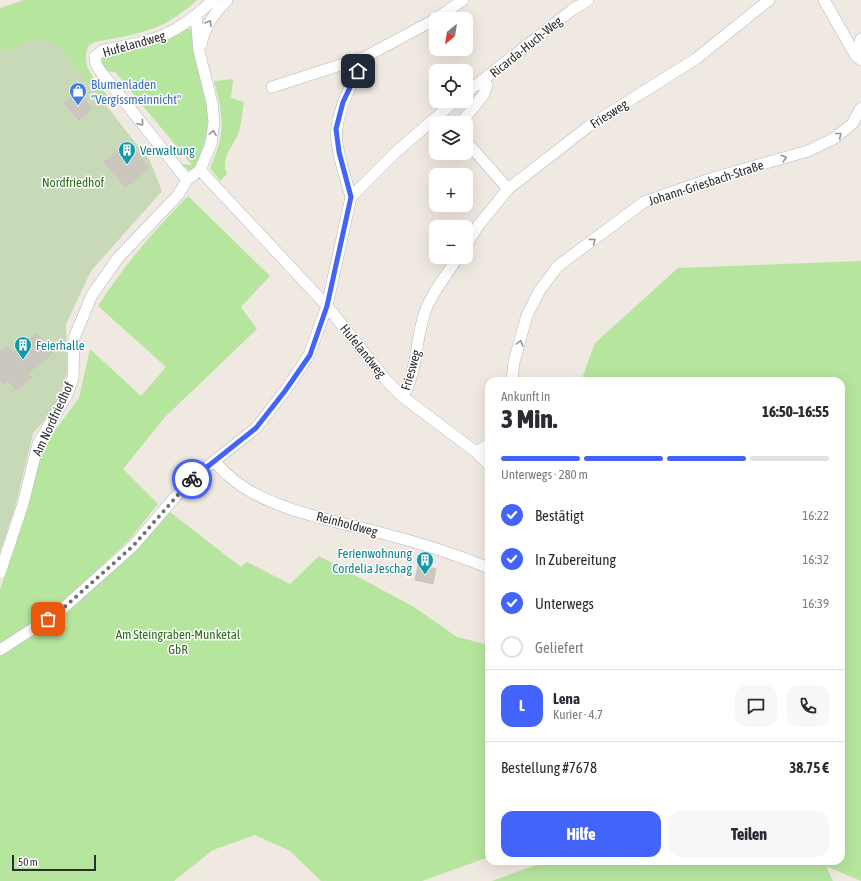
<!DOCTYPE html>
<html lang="de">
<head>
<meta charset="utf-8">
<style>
  :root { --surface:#fff; --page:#f7f7f7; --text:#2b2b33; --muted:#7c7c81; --line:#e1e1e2; --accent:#4264fb }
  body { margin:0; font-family:"Asap Condensed",sans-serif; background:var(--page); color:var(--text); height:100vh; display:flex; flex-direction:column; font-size:15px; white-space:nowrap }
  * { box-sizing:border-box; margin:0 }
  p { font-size:13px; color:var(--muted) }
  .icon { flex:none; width:22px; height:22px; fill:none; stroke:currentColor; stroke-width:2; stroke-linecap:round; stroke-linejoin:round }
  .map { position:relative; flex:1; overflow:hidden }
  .drawer { position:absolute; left:485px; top:377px; width:360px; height:488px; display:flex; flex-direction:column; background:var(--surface); border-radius:12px; box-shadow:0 4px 16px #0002 }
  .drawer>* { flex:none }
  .needle { width:26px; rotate:210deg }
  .fabs { position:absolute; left:429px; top:12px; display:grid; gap:8px }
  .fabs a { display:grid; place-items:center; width:44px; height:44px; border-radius:8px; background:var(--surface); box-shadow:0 4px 16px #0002; font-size:20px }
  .scale { position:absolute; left:12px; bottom:10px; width:84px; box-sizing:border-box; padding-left:4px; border:2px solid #2e2e2e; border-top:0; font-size:11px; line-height:14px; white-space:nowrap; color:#2e2e2e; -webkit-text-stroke:3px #fff; paint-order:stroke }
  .pin { position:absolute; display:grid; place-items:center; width:34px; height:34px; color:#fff; margin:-17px; border-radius:8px; box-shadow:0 2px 6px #0006 }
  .courier { position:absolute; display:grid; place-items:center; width:40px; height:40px; margin:-20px; border:3px solid #4264fb; border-radius:50%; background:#fff; color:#222; box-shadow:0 1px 5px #0007 }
  .headline em { font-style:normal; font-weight:800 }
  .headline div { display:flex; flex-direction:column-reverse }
  .headline { display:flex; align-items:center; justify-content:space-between; height:68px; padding:0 16px }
  h1 { font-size:26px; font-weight:800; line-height:30px }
  .bar { display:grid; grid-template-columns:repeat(4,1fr); gap:6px 4px; align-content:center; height:48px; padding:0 16px }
  .bar i { height:5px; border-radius:3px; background:var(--line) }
  .bar .active { background:var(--accent) }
  .bar p { grid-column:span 4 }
  .line { display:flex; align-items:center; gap:10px; padding:0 16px; border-top:1px solid var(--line) }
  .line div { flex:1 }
  .round { display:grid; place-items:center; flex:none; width:42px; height:42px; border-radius:12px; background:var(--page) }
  ol { padding:0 16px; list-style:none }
  li { display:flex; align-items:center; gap:12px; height:44px }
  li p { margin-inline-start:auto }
  li .icon { padding:4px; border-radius:50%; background:var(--accent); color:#fff; stroke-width:4 }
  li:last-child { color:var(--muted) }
  li i { width:22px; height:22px; border:2px solid var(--line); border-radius:50% }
  .button { display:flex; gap:8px; margin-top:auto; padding:8px 16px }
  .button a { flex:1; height:46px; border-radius:12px; background:var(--accent); color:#fff; font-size:16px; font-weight:800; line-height:46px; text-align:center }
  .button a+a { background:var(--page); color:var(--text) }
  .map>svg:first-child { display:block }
</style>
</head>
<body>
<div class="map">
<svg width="861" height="881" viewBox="0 0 861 881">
  <rect width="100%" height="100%" fill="#efe9e1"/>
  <path fill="#b6e59e" d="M24,0H197C162,32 140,33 95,42L89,45C79,65 95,79 107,95L102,101L58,45L0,54V8Z
    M187,28L192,30L209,109L207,133L201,157L196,167L190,171L181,164L192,165L115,72L103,71L101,62L104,54Z
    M233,79L231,98L244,102C242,112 242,124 238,134C232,148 220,159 227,174L220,181L210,168C226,131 224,119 214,81Z
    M188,196L270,276L241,307L257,329L165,417L123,469L158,504L129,540L58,606L0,643V590L42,452L54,432L79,398L90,349L141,396L166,367L98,306C125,264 153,232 188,196Z
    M861,261V881L826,866L833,881H492L539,864L538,861H841V381H581L595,343L678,268Z
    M170,512L241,567L247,562L290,584L319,556L414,607L457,637L489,645V857L422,881H321L290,851L255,835L213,850L174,881H0V656L67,613L135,550Z"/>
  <path fill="#c8d9b8" d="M37,37L58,45L150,161L162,191L91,271L66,324L67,373L56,407L33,433L16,504L0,553V49L5,51Z"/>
  <path fill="#cbc7bf" stroke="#cbc5ba" d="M78,92L92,109L79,120L64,103Z
    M128,142L149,168L125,187L104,162Z
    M37,333L53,353L28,373L32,377L16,390L8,381L4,384L0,379V352L7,346L13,353Z
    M418,565L436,569L433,584L415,580Z"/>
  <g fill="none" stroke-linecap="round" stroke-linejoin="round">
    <g stroke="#b4b7c1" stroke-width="12">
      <path id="street" d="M824,0L856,56L861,60
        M201,45C205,26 214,13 227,0
        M856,56L861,39
        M272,87L365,57L434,20L463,0
        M466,93L572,10L588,0
        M461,123L484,94L487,85L484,80
        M466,141L508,189
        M200,170L327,306L386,380L403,397L476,452L489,465
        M187,180L101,72L96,64L95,57L99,53L104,50C156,40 174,37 213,0
        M351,197C346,179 334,145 337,128C340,103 354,80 365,57
        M466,245L478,226L508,189L589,126L697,58L769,0
        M512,381L514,362L527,315L540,290L558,266L644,202L713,178L808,151L833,139L852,124L861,108
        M403,397C418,369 415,341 425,312C432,292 447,275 458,257
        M476,452L489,444
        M214,461C219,466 224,472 229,476C266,510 337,521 385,534C420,543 455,554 489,568
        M0,573L23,504L38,444L67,395L73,378L74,338L92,295L118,258L178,195L187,180L200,170L211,144L214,122L212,103L199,51L196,16
        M0,650L60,611L133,546L189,481L256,428L285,391L309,355L327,306L351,197L396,152L455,101"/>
    </g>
    <use href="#street" stroke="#fff" stroke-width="11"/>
  </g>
  <defs><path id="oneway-chevron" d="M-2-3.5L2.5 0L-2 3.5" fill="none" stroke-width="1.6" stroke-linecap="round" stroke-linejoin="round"/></defs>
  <g stroke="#969696">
    <use href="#oneway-chevron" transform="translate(209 23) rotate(-59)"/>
    <use href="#oneway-chevron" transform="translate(141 123) rotate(51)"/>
    <use href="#oneway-chevron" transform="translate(213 133) rotate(-82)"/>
    <use href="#oneway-chevron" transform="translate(839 135) rotate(-39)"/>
    <use href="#oneway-chevron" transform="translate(784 158) rotate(-16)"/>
    <use href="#oneway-chevron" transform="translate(593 241) rotate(-37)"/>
    <use href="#oneway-chevron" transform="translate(520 343) rotate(-75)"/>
  </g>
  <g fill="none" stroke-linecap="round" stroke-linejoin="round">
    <path stroke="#726f6d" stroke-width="4" stroke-dasharray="0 7.2" d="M48,619L60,611L133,546L192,479"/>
    <path stroke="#4264fb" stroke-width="5" d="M192,479L256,428L285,391L310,355L327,306L351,197L339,152L336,129L343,102L358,71"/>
  </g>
  <defs>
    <g id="shop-pin" transform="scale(0.9)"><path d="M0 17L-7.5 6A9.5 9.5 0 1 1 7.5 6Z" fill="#3f7fe0" stroke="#fff"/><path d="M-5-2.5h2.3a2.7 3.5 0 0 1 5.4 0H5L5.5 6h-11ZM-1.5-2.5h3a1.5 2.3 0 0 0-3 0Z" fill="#fff"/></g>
    <g id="building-pin" transform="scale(0.9)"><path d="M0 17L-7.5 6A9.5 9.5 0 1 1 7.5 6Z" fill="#0f9aa8" stroke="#fff"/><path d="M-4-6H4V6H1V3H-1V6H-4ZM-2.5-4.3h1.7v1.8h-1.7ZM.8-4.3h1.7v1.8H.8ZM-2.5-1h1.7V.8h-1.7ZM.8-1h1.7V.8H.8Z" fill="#fff"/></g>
  </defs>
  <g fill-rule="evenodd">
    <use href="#shop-pin" x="78" y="91"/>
    <use href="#building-pin" x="127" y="150"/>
    <use href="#building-pin" x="23" y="345"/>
    <use href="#building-pin" x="425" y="560"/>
  </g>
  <g text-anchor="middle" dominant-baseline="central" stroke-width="3" stroke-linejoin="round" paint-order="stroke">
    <g font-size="13" fill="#2e2e2e" stroke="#fff">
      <text transform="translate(134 44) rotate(-16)">Hufelandweg</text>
      <text transform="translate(526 47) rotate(-39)">Ricarda-Huch-Weg</text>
      <text transform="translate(609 114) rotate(-33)">Friesweg</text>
      <text transform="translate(706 183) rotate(-18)">Johann-Griesbach-Straße</text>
      <text transform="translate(363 351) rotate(51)">Hufelandweg</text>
      <text transform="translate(411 370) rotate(-74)">Friesweg</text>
      <text transform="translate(53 419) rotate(-65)">Am Nordfriedhof</text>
      <text transform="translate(347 524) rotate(15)">Reinholdweg</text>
    </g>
    <g font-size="13" fill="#366cbe" stroke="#fff" text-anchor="start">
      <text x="91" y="84">Blumenladen<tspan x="91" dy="15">"Vergissmeinnicht"</tspan></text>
    </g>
    <g font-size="13" fill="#0d838f" stroke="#fff" text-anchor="start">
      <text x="140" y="150">Verwaltung</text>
      <text x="36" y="345">Feierhalle</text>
      <text x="412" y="553" text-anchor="end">Ferienwohnung<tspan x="412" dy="15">Cordelia Jeschag</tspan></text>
    </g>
    <g font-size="13" fill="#2c6e1b" stroke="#fff">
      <text x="73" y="182">Nordfriedhof</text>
      <text x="178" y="634">Am Steingraben-Munketal<tspan x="178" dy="15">GbR</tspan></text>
    </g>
  </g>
</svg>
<div class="fabs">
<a><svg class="needle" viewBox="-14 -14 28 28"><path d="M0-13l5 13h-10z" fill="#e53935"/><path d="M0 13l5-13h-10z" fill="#7c7c81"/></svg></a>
<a><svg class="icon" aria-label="locate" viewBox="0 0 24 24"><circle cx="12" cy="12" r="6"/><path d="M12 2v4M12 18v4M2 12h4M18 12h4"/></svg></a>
<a><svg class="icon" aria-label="layers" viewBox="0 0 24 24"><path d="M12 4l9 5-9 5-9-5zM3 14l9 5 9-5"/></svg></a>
<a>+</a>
<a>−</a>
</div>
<div class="scale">50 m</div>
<div class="pin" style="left:48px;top:619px;background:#ea580c"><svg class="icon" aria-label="bag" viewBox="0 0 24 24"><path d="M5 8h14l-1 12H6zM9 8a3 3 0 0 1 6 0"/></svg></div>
<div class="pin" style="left:358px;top:71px;background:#1f2937"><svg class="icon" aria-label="home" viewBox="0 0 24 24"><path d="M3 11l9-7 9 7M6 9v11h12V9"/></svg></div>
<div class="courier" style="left:192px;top:479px"><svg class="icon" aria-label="bike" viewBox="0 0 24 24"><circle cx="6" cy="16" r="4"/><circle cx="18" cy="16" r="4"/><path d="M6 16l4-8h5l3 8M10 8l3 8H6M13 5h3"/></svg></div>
<section class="drawer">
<div class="headline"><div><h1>3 Min.</h1><p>Ankunft in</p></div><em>16:50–16:55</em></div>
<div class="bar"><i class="active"></i><i class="active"></i><i class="active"></i><i></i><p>Unterwegs · 280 m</p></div>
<ol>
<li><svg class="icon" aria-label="check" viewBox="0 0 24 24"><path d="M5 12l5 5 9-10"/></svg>Bestätigt<p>16:22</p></li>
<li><svg class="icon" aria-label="check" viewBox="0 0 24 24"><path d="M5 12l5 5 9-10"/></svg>In Zubereitung<p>16:32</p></li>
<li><svg class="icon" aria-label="check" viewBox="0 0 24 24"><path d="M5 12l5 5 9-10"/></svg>Unterwegs<p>16:39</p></li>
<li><i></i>Geliefert</li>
</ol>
<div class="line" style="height:72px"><b class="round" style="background:var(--accent);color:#fff">L</b><div><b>Lena</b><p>Kurier · 4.7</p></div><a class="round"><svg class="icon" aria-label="chat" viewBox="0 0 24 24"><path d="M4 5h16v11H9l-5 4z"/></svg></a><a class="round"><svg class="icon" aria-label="phone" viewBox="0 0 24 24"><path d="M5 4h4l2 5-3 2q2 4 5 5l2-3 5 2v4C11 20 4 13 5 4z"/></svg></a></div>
<div class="line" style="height:52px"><div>Bestellung #7678</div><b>38.75 €</b></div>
<div class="button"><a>Hilfe</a><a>Teilen</a></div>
</section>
</div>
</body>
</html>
